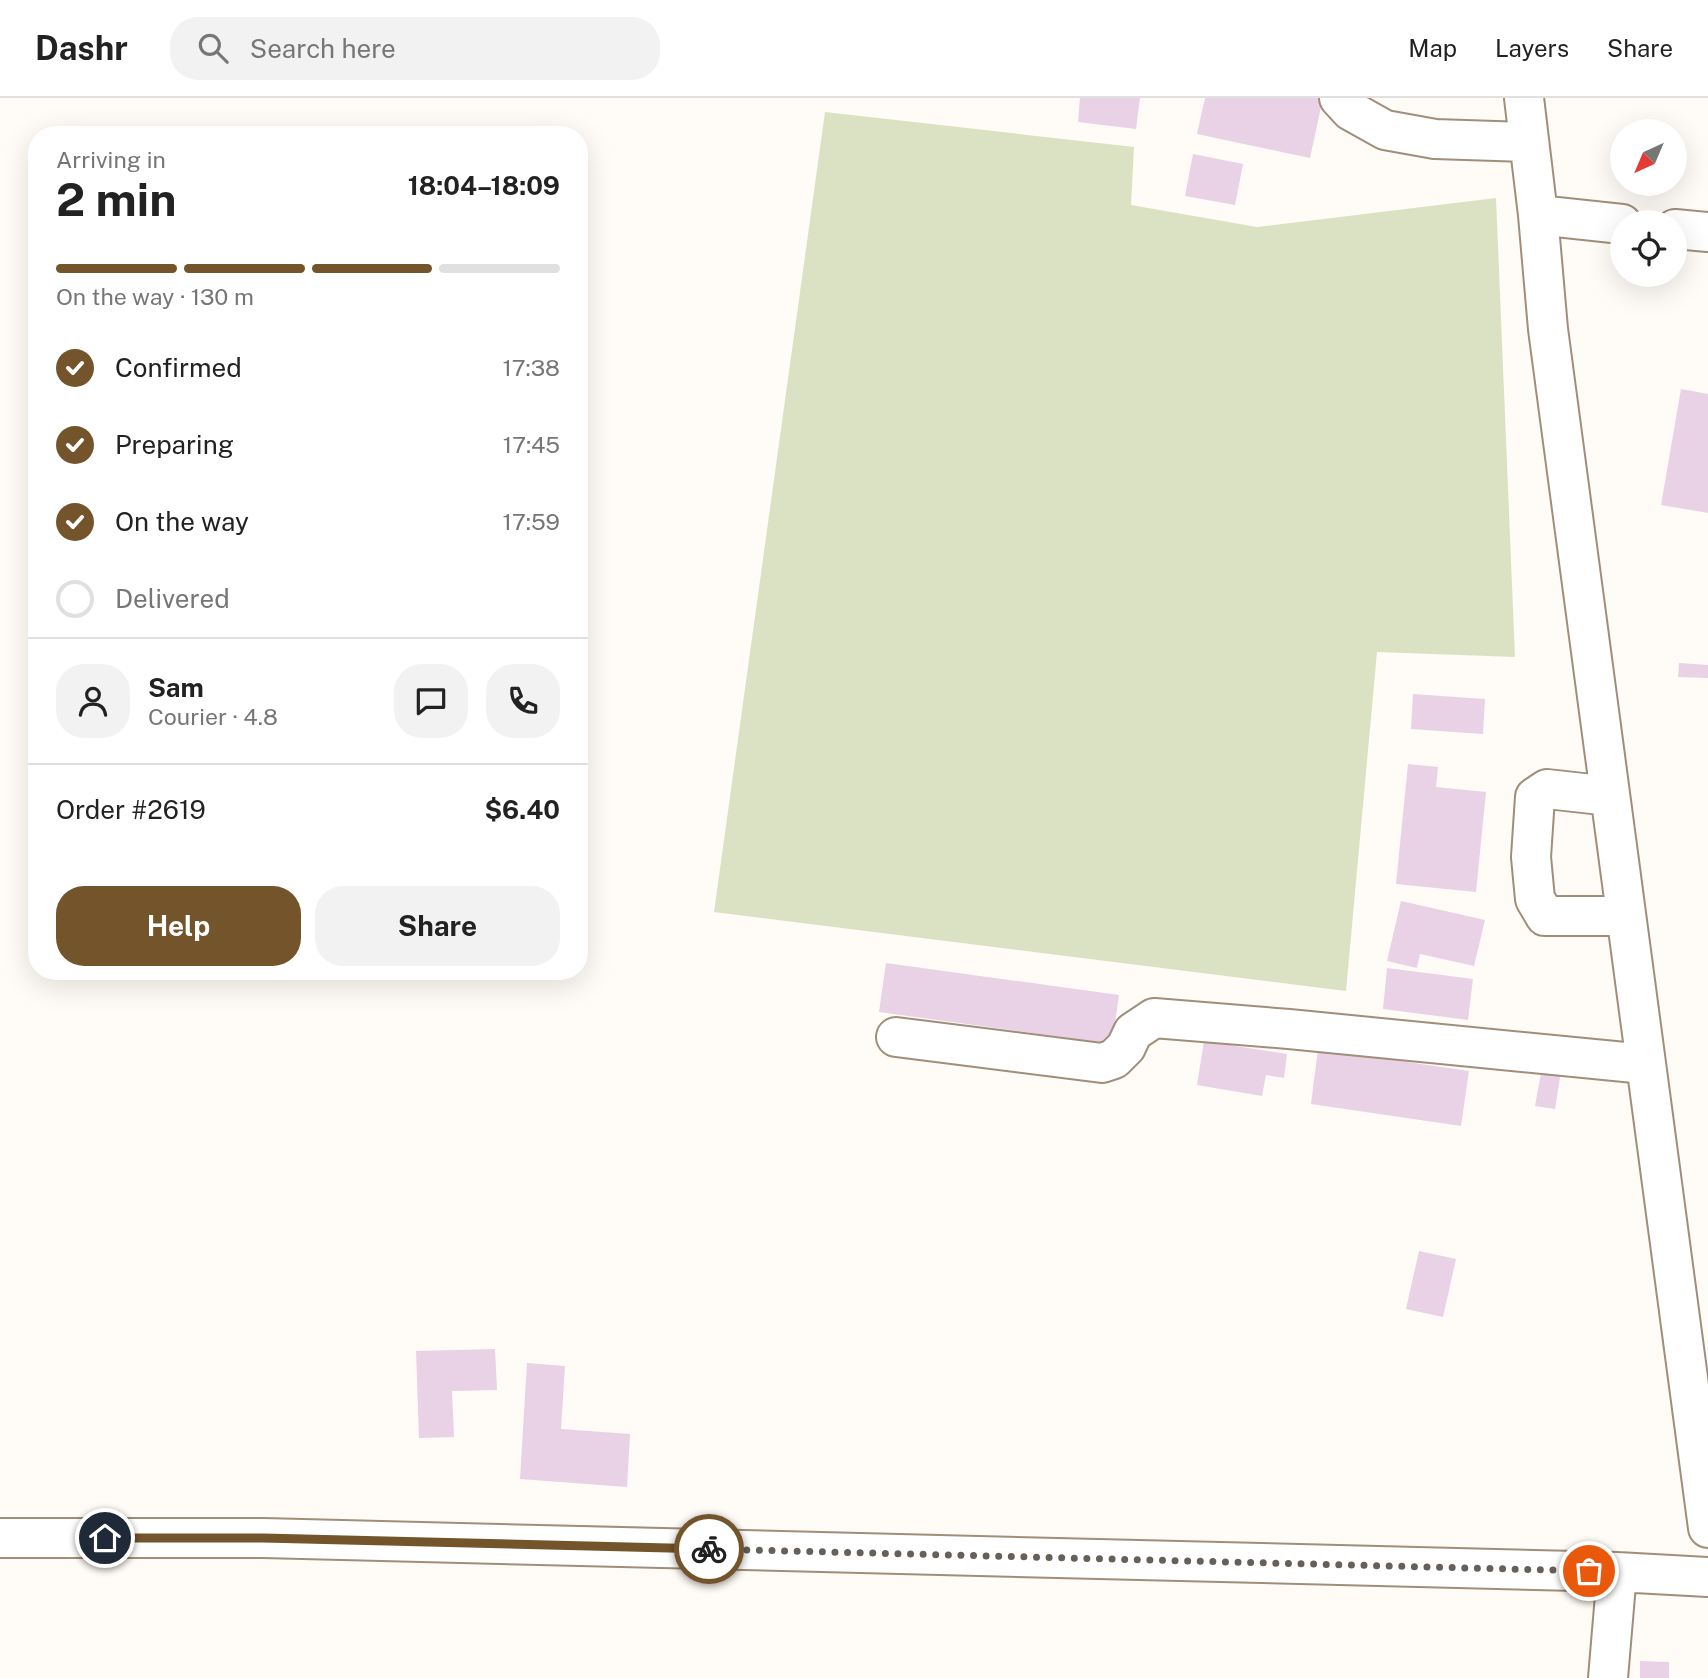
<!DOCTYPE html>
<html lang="en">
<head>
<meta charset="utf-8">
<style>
  :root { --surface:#fff; --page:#f2f2f2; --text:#222; --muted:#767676; --line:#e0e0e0; --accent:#74542a }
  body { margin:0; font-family:"Public Sans",sans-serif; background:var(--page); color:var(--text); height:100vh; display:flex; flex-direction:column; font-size:26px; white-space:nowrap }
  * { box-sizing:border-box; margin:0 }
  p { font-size:23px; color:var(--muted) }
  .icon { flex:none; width:38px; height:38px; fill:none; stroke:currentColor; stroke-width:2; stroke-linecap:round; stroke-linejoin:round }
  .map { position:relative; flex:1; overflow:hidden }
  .details { position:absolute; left:28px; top:28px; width:560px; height:854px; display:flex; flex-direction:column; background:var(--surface); border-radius:28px; box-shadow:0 7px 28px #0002 }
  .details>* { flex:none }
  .needle { width:46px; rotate:224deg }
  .fabs { position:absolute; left:1610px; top:21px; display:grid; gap:14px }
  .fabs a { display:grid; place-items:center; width:77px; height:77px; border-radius:50%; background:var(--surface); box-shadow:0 7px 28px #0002; font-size:35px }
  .pin { position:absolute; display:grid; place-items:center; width:60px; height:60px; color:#fff; margin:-30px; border:4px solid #fff; border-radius:50%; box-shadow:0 2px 7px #0007 }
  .courier { position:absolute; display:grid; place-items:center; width:70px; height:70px; margin:-35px; border:5px solid #74542a; border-radius:50%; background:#fff; color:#222; box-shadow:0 2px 9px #0007 }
  .headline em { font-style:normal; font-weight:700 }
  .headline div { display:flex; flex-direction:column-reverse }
  .headline { display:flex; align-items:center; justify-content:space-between; height:119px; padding:0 28px }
  h1 { font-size:46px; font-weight:700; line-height:52px }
  .bar { display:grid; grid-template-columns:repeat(4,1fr); gap:10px 7px; align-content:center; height:84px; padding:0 28px }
  .bar i { height:9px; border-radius:5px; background:var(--line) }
  .bar .selected { background:var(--accent) }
  .bar p { grid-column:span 4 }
  .line { display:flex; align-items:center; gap:18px; padding:0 28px; border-top:2px solid var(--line) }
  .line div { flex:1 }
  .round { display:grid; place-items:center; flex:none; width:74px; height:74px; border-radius:28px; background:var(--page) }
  ol { padding:0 28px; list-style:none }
  li { display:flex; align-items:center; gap:21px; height:77px }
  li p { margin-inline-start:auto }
  li .icon { padding:7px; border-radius:50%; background:var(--accent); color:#fff; stroke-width:4 }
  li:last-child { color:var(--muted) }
  li i { width:38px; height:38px; border:4px solid var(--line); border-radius:50% }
  .cta { display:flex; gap:14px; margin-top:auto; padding:14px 28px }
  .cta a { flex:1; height:80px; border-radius:28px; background:var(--accent); color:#fff; font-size:28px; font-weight:700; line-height:80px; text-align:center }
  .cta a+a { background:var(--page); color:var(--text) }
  header { display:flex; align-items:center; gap:42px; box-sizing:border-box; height:98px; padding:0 35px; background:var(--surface); border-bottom:2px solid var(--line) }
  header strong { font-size:33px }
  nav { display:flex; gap:38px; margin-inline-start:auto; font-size:24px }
  .search { width:490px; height:63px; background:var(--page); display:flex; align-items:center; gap:18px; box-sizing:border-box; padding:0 24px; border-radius:28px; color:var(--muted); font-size:26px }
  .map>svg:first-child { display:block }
</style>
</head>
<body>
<header>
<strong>Dashr</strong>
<div class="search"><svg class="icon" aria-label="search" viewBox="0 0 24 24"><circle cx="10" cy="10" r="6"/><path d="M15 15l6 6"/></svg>Search here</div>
<nav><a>Map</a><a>Layers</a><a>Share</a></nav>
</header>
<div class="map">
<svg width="1708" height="1580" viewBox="0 0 1708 1580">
  <rect width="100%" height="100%" fill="#fffbf6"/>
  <path fill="#dbe2c3" d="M825,14L1134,49L1131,107L1257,129L1496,100L1515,559L1377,554L1346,893L714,814Z"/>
  <path fill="#e9d2e5" d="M1080,0H1140L1136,31L1078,24Z
    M1205,0H1323L1310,60L1197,36Z
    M1193,56L1243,66L1235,107L1185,98Z
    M1681,291L1708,296V415L1661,407Z
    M1679,565L1708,567V580L1678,579Z
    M1413,596L1485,601L1483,636L1411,631Z
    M1408,666L1438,669L1436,689L1486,694L1476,794L1396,786Z
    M1401,803L1485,822L1474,868L1420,856L1417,870L1387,863Z
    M886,865L1119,897L1112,946L879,914Z
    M1387,870L1473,881L1468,922L1383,911Z
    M1204,943L1287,956L1284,980L1266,977L1262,998L1197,987Z
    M1318,951L1469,973L1461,1028L1311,1006Z
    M1542,970L1561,973L1555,1011L1535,1008Z
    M1419,1153L1456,1161L1443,1219L1406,1211Z
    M495,1251L497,1292L452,1293L454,1339L419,1340L416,1253Z
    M527,1265L565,1268L561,1331L630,1336L627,1389L520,1381Z
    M1640,1563L1669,1564V1580H1640Z"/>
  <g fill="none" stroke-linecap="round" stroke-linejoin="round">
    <g stroke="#a08e7a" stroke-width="42">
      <path id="minor" d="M1339,0L1351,13L1385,32L1435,41L1529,44
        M1524,0L1538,117L1548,231L1708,1430
        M1538,117L1622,126
        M1675,131L1708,134
        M1610,698L1547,691L1535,699L1531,759L1535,801L1545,818H1626
        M896,939L1102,965L1114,961L1126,949L1133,934L1154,920L1289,931L1645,966
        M0,1440H263L1617,1474L1708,1479
        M1608,1580L1617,1474"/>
    </g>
    <use href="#minor" stroke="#fff" stroke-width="38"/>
  </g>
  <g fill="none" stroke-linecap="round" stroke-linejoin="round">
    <path stroke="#66605a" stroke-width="7" stroke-dasharray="0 12.6" d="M709,1451L1589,1473"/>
    <path stroke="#74542a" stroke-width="9" d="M105,1440H263L709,1451"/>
  </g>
</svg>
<div class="fabs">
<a><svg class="needle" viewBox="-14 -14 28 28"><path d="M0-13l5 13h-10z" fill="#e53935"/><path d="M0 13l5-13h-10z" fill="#767676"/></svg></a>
<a><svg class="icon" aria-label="locate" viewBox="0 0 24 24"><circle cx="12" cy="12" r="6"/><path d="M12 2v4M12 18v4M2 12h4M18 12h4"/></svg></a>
</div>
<div class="pin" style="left:1589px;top:1473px;background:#ea580c"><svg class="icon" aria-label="bag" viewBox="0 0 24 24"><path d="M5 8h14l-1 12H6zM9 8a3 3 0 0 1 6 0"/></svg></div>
<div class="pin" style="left:105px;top:1440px;background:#1f2937"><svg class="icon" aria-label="home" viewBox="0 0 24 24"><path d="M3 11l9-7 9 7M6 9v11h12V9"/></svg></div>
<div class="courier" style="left:709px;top:1451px"><svg class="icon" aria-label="bike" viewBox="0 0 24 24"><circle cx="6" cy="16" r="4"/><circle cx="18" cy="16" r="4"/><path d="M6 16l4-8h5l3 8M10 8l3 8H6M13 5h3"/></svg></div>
<section class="details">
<div class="headline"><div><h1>2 min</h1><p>Arriving in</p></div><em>18:04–18:09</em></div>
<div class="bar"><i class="selected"></i><i class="selected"></i><i class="selected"></i><i></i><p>On the way · 130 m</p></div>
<ol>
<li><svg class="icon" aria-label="check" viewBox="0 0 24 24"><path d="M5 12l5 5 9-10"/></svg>Confirmed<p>17:38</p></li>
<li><svg class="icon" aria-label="check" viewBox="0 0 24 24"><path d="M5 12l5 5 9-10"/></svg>Preparing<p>17:45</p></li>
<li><svg class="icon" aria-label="check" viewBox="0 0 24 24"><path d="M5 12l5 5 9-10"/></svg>On the way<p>17:59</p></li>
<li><i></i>Delivered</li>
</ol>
<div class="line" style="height:126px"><a class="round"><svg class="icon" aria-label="person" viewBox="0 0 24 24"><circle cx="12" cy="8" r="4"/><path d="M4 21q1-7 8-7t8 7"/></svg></a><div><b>Sam</b><p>Courier · 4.8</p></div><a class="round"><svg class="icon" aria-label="chat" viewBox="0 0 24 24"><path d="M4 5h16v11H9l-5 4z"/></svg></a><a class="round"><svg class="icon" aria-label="phone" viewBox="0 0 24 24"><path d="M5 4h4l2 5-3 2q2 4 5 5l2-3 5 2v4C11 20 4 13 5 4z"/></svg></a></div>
<div class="line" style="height:91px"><div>Order #2619</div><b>$6.40</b></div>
<div class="cta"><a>Help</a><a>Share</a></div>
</section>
</div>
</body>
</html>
